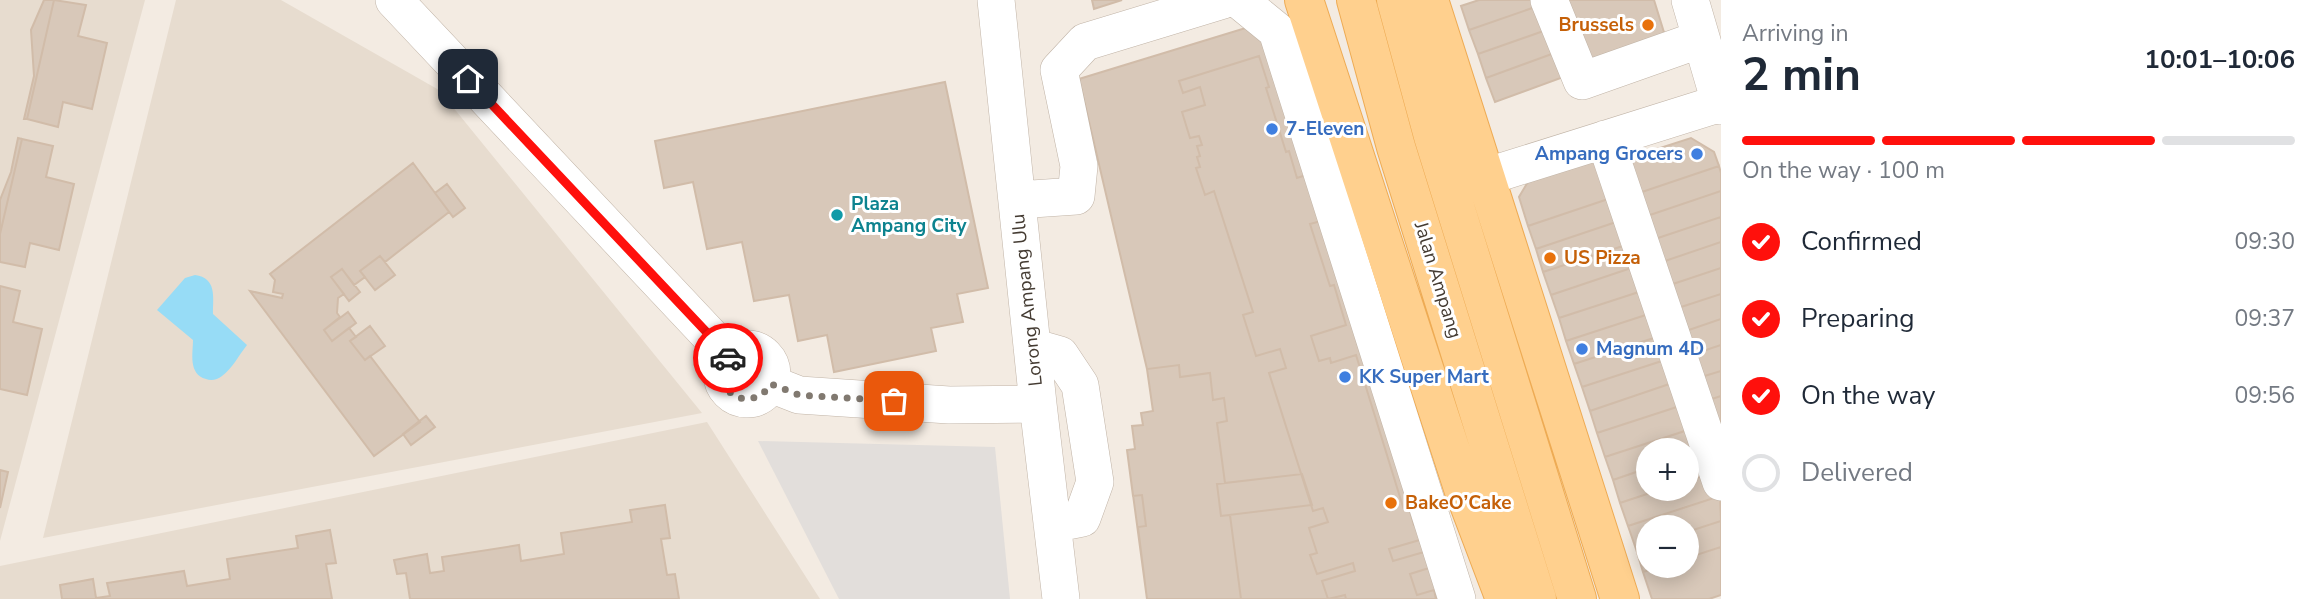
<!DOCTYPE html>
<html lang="en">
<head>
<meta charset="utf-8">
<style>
  :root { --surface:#fff; --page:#f6f6f7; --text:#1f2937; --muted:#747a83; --line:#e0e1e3; --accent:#ff100c }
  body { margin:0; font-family:"Nunito Sans",sans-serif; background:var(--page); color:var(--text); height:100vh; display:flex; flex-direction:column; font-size:26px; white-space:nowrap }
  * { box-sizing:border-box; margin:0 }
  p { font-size:23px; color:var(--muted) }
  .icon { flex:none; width:38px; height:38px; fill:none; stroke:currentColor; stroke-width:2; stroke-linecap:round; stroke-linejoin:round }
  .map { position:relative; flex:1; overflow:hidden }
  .drawer { display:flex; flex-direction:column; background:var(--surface); width:595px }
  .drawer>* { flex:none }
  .controls { position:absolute; left:1636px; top:438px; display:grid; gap:14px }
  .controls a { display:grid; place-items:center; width:63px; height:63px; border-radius:50%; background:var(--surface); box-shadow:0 4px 18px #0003; font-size:35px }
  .pin { position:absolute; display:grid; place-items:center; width:60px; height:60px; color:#fff; margin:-30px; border-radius:14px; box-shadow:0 4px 10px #0006 }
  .courier { position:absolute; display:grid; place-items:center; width:70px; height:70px; margin:-35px; border:5px solid #ff100c; border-radius:50%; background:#fff; color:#222; box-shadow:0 2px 9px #0007 }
  .overview em { font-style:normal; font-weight:700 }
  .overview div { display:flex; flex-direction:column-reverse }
  .overview { display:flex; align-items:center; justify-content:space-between; height:119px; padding:0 21px }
  h1 { font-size:46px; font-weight:700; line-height:52px }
  .bar { display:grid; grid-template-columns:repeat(4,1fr); gap:10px 7px; align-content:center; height:84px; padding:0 21px }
  .bar i { height:9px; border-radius:5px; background:var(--line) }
  .bar .selected { background:var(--accent) }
  .bar p { grid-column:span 4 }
  ol { padding:0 21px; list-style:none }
  li { display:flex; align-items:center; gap:21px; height:77px }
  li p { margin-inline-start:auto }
  li .icon { padding:7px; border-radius:50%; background:var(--accent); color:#fff; stroke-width:4 }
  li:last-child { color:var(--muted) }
  li i { width:38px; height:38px; border:4px solid var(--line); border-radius:50% }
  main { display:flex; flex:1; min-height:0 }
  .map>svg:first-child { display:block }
</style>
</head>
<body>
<main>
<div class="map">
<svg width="1721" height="599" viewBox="0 0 1721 599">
  <rect width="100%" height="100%" fill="#f3ebe2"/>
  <path fill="#e7dccf" d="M0,0H145L0,541Z
    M176,0H281L439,90L702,413L43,538Z
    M707,422L820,599H0V566Z"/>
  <path fill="#e2dedb" d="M758,441L995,447L1010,599H839Z"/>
  <path fill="#97dcf6" d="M195,275C217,278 213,297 213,314L247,345C239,355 232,369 222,376C217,380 211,381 206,379C188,374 193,353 193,340L157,310L185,278Z"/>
  <path fill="#d8c8b9" stroke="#d1bca9" stroke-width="2" d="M44,0H54L27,119H24L34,76L31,30Z
    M54,0L86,5L78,36L107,43L92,109L63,102L58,127L27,119Z
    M1092,0H1122L1094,9Z
    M1479,0H1542L1544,4L1469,30L1461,6Z
    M1562,0H1654L1666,39L1587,67Z
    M1544,4L1552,28L1478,54L1469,30Z
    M1262,23L1445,599H1147L1127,450L1135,449L1132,426L1143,425L1141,413L1153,411L1147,369L1079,79Z
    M1552,28L1560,51L1486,78L1478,54Z
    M1560,51L1569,75L1495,102L1486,78Z
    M1259,56L1269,87L1266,88L1286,152L1289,151L1297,178L1306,175L1321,221L1310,224L1330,286L1334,285L1346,325L1311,336L1319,361L1330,358L1331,363L1356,355L1404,510L1409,508L1414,525L1418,524L1423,539L1389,549L1393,561L1424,552L1429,568L1410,574L1417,595L1434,590L1436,599H1346L1345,595L1328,599L1322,581L1355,571L1353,563L1317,574L1310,555L1317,553L1309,528L1328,522L1323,508L1313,511L1269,373L1286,368L1280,349L1256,356L1243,315L1253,312L1214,191L1205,195L1196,168L1200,167L1197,157L1200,156L1197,146L1202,145L1199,136L1190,138L1182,112L1205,105L1200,87L1183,93L1179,81Z
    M945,82L988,288L957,294L963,322L931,328L936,351L834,372L827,335L798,341L789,295L754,301L742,242L707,249L693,182L664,188L655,141Z
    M18,138L22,139L0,234V200L11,172Z
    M1691,138L1714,152L1719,166L1636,194L1623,160Z
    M22,139L53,146L46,177L74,184L59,250L30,243L25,267L0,262V234Z
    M1606,154L1620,195L1528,226L1519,197L1529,180Z
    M413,163L449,212L385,262L380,256L360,271L365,277L354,285L342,269L331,277L344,294L338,298L337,313L340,317L324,330L332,341L349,328L356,337L350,341L365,360L370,356L420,422L374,456L250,291L282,298L283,294L273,292L275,280L270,274Z
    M1719,166L1721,173V191L1644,217L1636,194Z
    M447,184L465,208L453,217L435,193Z
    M1721,191V217L1652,240L1644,217Z
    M1620,195L1628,218L1536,249L1528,226Z
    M1721,217V242L1659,263L1652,240Z
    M1628,218L1635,242L1543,272L1536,249Z
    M1635,242L1643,264L1551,295L1543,272Z
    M1721,242V268L1667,286L1659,263Z
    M380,256L395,275L375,290L360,271Z
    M1643,264L1651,288L1559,318L1551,295Z
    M1721,268V294L1675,309L1667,286Z
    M342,269L360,292L349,301L331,277Z
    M0,286L20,291L13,322L42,329L27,395L0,389Z
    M1651,288L1658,311L1566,341L1559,318Z
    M1721,294V319L1683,332L1675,309Z
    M1658,311L1666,334L1574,364L1566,341Z
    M348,312L356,323L332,341L324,330Z
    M1721,319V345L1691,355L1683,332Z
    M370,326L385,346L365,360L350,341Z
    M1666,334L1674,357L1582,387L1574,364Z
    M1721,345V371L1698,378L1691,355Z
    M1674,357L1681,380L1590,411L1582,387Z
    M1179,365L1180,377L1210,373L1213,400L1224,398L1227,421L1217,423L1225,483L1217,484L1221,516L1230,515L1241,599H1147L1138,527L1146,526L1142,495L1133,496L1127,450L1135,449L1132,426L1143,425L1141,413L1153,411L1147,369Z
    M1721,371V396L1706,401L1698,378Z
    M1681,380L1689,403L1597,433L1590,411Z
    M1721,396V422L1714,425L1706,401Z
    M1689,403L1697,427L1605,457L1597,433Z
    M426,416L435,427L411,445L403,434Z
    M1697,427L1705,449L1687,455V450H1648V468L1613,480L1605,457Z
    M1705,449L1712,473L1687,481V455Z
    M1648,468V488H1665L1620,503L1613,480Z
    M0,470L8,472L0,508Z
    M1712,473L1720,496L1628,526L1620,503L1665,488H1687V481Z
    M1302,474L1312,505L1221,516L1217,484Z
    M1720,496L1721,521L1687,532V527H1648V545L1636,549L1628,526Z
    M665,505L670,538L661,539L667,575L675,574L679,599H410L406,573L397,574L394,560L427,554L430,573L444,571L442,557L519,545L521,561L564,554L561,533L632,522L630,510Z
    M1721,521V547L1687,558V532Z
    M330,530L336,563L326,564L332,599H62L60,585L93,579L96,598L110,596L107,583L184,571L187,586L230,579L227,559L298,548L296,536Z
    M1648,545V565H1665L1643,572L1636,549Z
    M1721,547V595L1709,599H1652L1643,572L1665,565H1687V558Z"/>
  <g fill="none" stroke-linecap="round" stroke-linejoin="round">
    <g stroke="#c1b4a7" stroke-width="38">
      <path id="minor" d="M394,0L729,356
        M996,0L1038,404L1061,599
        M1239,0L1277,31L1457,599
        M1549,0L1582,81L1701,39
        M1690,0L1721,106
        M1605,139L1721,482
        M1485,177L1721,103
        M1017,200L1076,196L1079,166L1059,70L1085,42L1223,0
        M1032,347L1060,355L1080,385L1095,482L1082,518L1052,524
        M722 374a25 25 0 1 1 50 0a25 25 0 1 1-50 0Z
        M771,384L799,395L949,405L1038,404"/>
    </g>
    <g stroke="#eeab54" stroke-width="40">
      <path id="major" d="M1304,0L1464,491L1505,599
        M1356,0L1396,147L1537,599
        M1396,0L1433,136L1577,599
        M1429,0L1620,599"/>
    </g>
    <use href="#minor" stroke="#fff" stroke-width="37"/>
    <use href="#major" stroke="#ffd08e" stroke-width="38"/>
  </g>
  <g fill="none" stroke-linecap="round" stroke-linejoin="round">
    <path stroke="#817970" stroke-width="7" stroke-dasharray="0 12.6" d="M728,358C707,389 750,417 771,384L799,395L894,401"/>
    <path stroke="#ff100c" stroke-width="9" d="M468,79L729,356L728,358"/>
  </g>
  <g fill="#e8710a" stroke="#fff" stroke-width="2.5">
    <circle cx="1648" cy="25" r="7"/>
    <circle cx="1550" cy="258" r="7"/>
    <circle cx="1391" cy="503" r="7"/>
  </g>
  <g fill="#3f7fe0" stroke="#fff" stroke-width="2.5">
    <circle cx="1272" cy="129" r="7"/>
    <circle cx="1697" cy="154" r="7"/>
    <circle cx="1582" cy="349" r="7"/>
    <circle cx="1345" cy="377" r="7"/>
  </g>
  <circle fill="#0f9aa8" stroke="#fff" stroke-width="2.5" cx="837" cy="215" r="7"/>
  <g text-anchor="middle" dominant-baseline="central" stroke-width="6" stroke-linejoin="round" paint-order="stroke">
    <g font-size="19" font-weight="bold" fill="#c56008" stroke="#fff" text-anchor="start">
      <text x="1634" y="25" text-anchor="end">Brussels</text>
      <text x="1564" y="258">US Pizza</text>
      <text x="1405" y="503">BakeO’Cake</text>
    </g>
    <g font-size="19" font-weight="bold" fill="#366cbe" stroke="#fff" text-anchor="start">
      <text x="1286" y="129">7-Eleven</text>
      <text x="1683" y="154" text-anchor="end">Ampang Grocers</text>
      <text x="1596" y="349">Magnum 4D</text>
      <text x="1359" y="377">KK Super Mart</text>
    </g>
    <g font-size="19" font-weight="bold" fill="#0d838f" stroke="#fff" text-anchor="start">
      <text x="851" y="204">Plaza<tspan x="851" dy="22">Ampang City</tspan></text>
    </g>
    <g font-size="19" fill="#443b32" stroke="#fff">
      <text transform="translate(1438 280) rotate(73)">Jalan Ampang</text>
      <text transform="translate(1027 300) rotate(-96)">Lorong Ampang Ulu</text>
    </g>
  </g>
</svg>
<div class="controls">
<a>+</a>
<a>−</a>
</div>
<div class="pin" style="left:894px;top:401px;background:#ea580c"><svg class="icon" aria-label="bag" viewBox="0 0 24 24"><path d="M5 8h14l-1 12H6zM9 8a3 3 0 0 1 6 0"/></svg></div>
<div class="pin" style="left:468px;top:79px;background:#1f2937"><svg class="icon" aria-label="home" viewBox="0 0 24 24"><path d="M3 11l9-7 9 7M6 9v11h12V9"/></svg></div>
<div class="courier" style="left:728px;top:358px"><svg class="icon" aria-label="car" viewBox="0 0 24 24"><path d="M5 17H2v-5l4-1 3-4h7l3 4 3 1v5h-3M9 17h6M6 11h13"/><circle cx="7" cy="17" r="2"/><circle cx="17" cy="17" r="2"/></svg></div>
</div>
<section class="drawer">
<div class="overview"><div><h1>2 min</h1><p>Arriving in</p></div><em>10:01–10:06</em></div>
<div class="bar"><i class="selected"></i><i class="selected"></i><i class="selected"></i><i></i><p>On the way · 100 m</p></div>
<ol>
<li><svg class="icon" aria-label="check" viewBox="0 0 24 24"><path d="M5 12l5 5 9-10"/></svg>Confirmed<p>09:30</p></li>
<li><svg class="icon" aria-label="check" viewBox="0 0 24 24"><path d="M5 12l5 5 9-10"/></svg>Preparing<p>09:37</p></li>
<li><svg class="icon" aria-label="check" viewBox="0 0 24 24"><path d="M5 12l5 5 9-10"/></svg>On the way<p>09:56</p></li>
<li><i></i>Delivered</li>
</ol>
</section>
</main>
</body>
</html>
